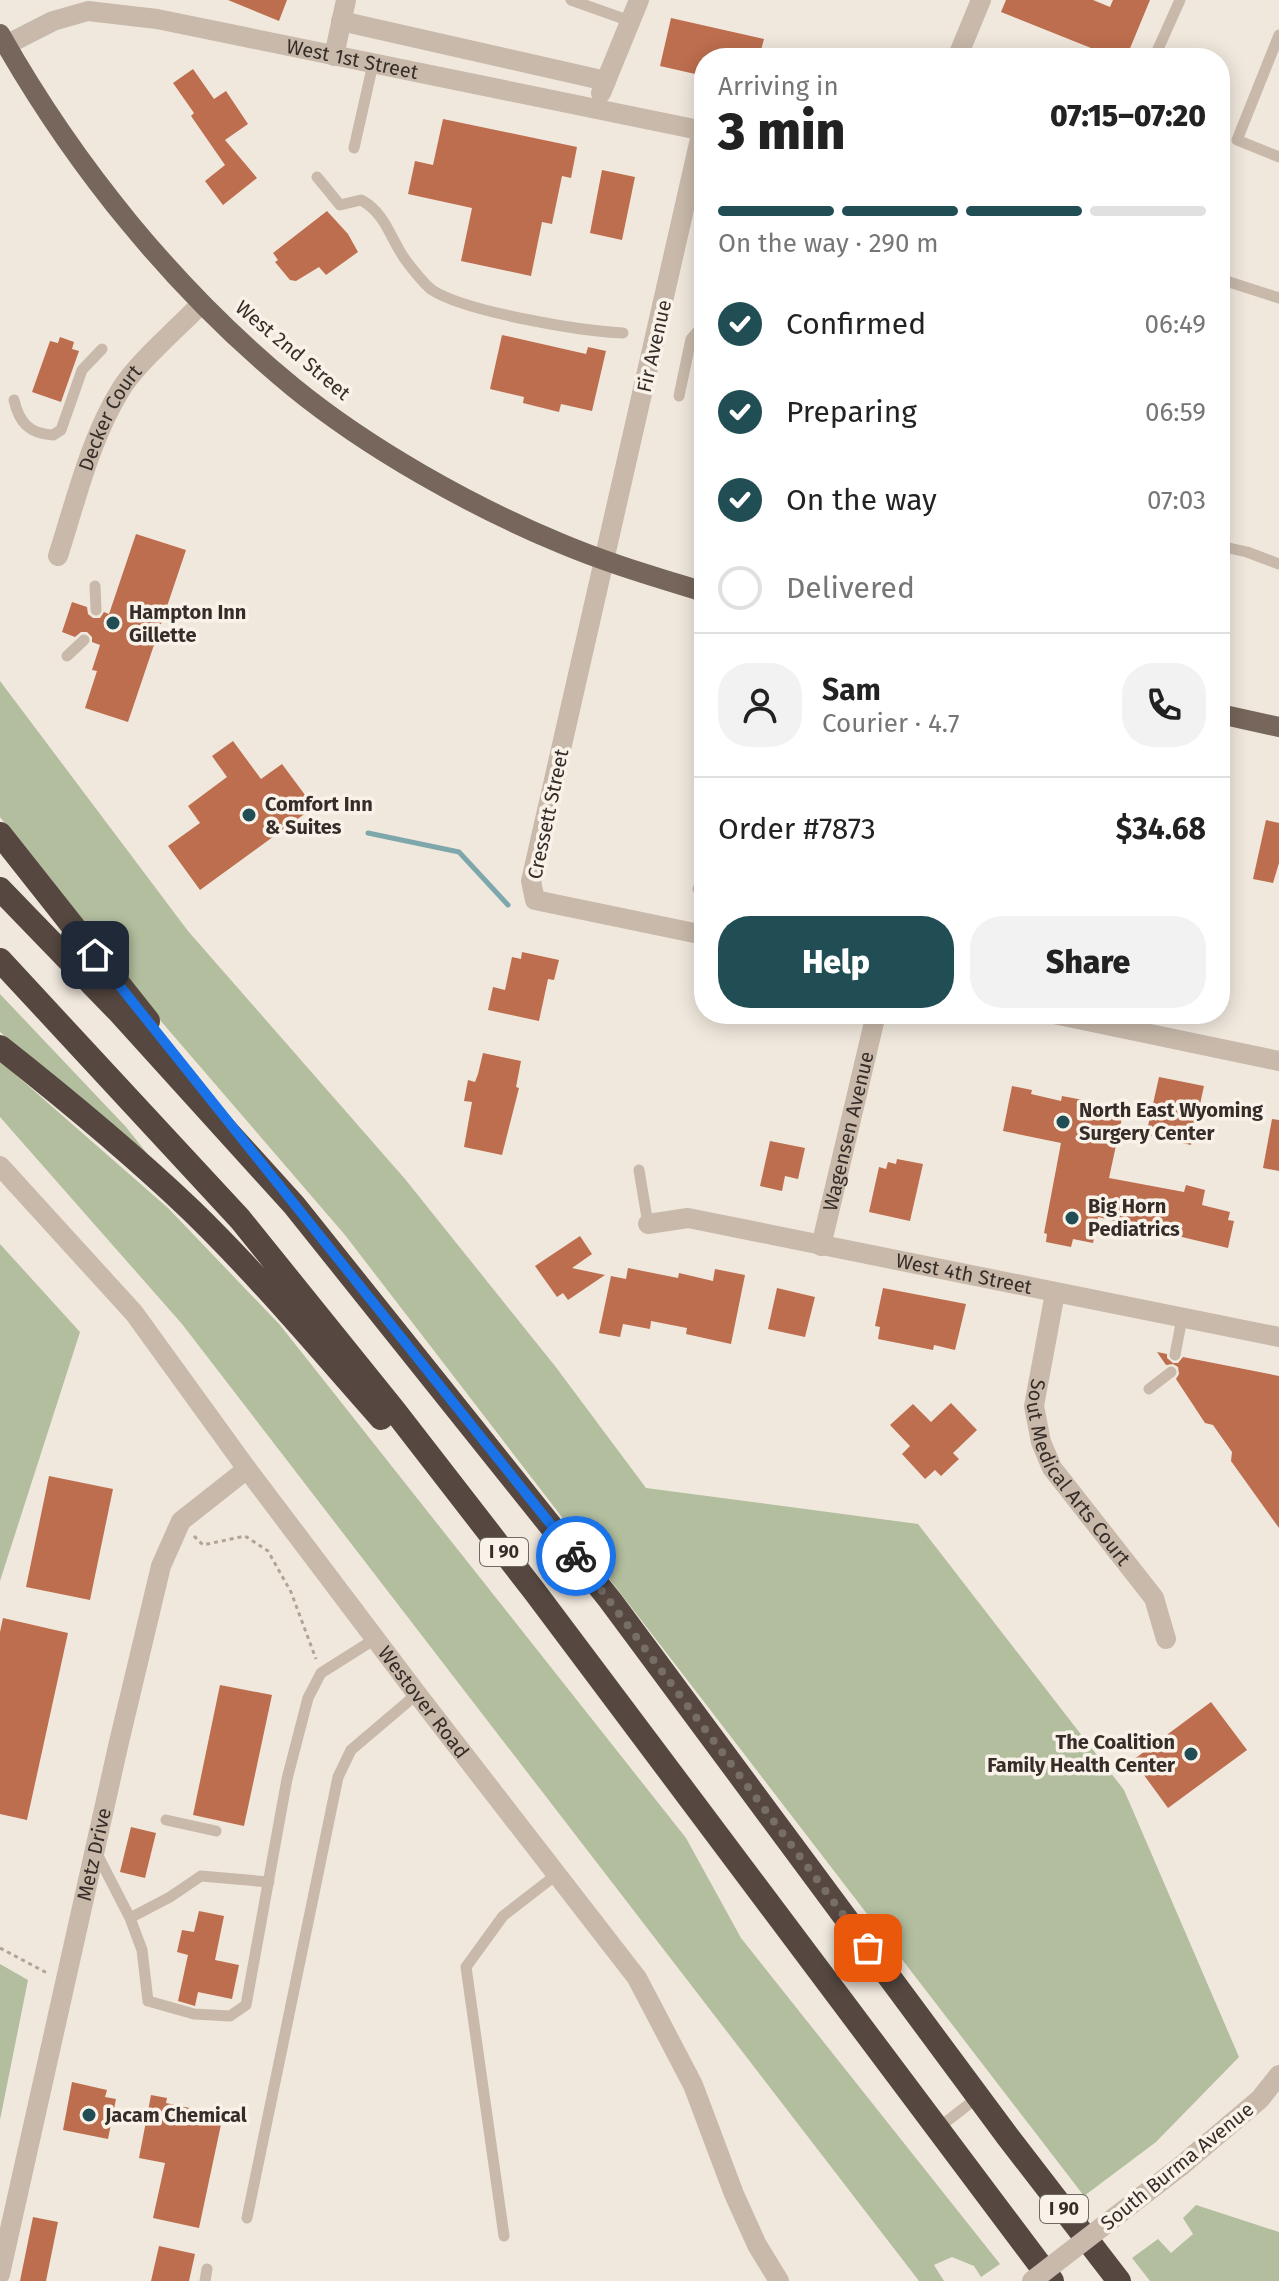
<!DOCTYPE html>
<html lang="en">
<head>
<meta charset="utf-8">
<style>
  :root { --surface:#fff; --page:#f2f2f2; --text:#222; --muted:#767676; --line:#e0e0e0; --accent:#214e54 }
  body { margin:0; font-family:"Fira Sans",sans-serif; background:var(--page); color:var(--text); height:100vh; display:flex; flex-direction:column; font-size:30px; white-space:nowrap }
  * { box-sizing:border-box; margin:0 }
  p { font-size:26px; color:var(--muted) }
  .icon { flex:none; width:44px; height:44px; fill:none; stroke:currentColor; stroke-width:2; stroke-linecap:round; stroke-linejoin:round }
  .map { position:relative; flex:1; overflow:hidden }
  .sheet { position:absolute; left:694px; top:48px; width:536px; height:976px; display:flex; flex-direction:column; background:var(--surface); border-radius:32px; box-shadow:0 4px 20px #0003 }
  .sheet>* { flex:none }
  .pin { position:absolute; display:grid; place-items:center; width:68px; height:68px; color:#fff; margin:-34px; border-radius:16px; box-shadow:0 4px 12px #0006 }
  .courier { position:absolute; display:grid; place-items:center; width:80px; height:80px; margin:-40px; border:6px solid #1a73e8; border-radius:50%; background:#fff; color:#222; box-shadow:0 2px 10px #0007 }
  .head em { font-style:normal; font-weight:800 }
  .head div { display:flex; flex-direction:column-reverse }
  .head { display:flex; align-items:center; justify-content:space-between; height:136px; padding:0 24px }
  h1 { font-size:52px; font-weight:800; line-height:60px }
  .bar { display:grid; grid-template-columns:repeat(4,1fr); gap:12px 8px; align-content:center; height:96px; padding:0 24px }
  .bar i { height:10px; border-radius:6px; background:var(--line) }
  .bar .active { background:var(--accent) }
  .bar p { grid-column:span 4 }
  .line { display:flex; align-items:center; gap:20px; padding:0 24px; border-top:2px solid var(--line) }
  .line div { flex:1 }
  .round { display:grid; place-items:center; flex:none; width:84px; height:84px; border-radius:32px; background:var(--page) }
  ol { padding:0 24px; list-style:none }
  li { display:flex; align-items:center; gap:24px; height:88px }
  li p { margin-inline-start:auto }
  li .icon { padding:8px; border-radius:50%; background:var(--accent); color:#fff; stroke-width:4 }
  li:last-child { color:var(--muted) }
  li i { width:44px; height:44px; border:4px solid var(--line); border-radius:50% }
  .primary-button { display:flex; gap:16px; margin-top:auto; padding:16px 24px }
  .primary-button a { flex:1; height:92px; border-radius:32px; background:var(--accent); color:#fff; font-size:32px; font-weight:800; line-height:92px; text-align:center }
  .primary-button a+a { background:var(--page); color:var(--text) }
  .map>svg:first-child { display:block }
</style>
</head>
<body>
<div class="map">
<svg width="1279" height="2281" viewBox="0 0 1279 2281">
  <rect width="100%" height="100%" fill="#f0e8dd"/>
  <path fill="#b2be9e" d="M0,681L188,931L405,1179L555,1366L646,1488L918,1524L1124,1790L1239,2057L1156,2142L1084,2196L345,1235L141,998L0,817Z
    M0,994L126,1127L157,1166L0,1032Z
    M0,1061L168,1208L280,1325L686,1838L741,1938L1000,2264L981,2277L974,2266L952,2257L934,2265L944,2281H919L182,1324L0,1117Z
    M0,1244L80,1332L0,1581Z
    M0,1964L28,1980L0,2120Z
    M1196,2205L1279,2232V2281H1150L1132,2258L1158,2239L1171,2253L1193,2234L1183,2218Z"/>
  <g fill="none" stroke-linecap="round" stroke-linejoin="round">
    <path stroke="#7ea7ab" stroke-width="5" d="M368,833L459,852L508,905"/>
  </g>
  <path fill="#bd6e4e" d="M228,0H287L279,21Z
    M1006,0H1093L1110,7L1113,0H1150L1126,58H1116L1001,12Z
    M671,18L764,39L759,58H704V76L660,66Z
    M193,69L214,99L226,91L248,124L225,140L257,178L223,205L205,181L225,165L191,116L194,113L173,83Z
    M443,119L577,147L571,178L562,176L552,224L542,222L531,276L461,261L472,208L408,194L415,161L433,165Z
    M602,170L635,177L622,240L590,233Z
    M327,211L348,234L358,252L326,275L319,267L296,281L290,280L275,262L278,260L273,253Z
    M502,335L586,354L588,347L606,351L592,411L561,404L559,412L523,403L524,397L490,389Z
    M60,337L74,342L72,349L79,351L61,402L32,392L50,341L58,343Z
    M136,534L186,550L128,722L85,708L97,671L92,670L100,645L92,642V637L87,632H81L75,637L62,632L72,602L87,607L88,614L93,618H100L104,612L109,614Z
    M233,741L261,779L282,764L314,807L200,890L168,846L200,823L188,806L227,777L212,756Z
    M1266,820L1279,823V863L1273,883L1253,879Z
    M522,952L559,960L554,980L548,979L539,1021L488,1010L493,987L505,990L512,957L521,959Z
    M483,1053L521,1061L516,1087L519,1088L502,1155L464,1147L472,1102L464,1101L468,1080L475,1082L478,1074Z
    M1159,1077L1204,1086L1191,1145L1146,1135Z
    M1012,1086L1032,1090L1031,1094L1061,1101L1062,1096L1083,1100L1082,1104L1123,1113L1109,1178L1184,1192L1186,1185L1205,1190L1202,1205L1230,1212L1228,1220L1234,1221L1228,1248L1098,1217L1093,1243L1073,1239L1071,1247L1046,1242L1047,1234L1044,1233L1061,1143L1003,1131Z
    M1272,1119L1279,1120V1171L1263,1168Z
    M770,1141L805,1148L798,1179L785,1176L782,1191L760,1186Z
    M897,1159L923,1164L910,1221L869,1212L879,1167L886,1169L888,1162L896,1164Z
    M580,1236L592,1254L572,1268L605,1275L568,1300L563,1293L557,1297L535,1266Z
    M628,1268L678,1278L679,1273L713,1281L715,1269L745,1275L731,1344L686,1334L687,1328L651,1321L650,1329L623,1324L620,1337L599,1333L611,1276L626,1279Z
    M777,1288L815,1297L805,1337L768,1329Z
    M883,1288L966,1304L955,1350L934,1345L933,1350L878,1339L880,1327L875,1326Z
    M1157,1352L1167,1354V1358L1173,1363H1178L1183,1357L1279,1376V1528L1231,1461L1232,1452L1213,1425L1205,1423L1176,1379L1179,1374L1178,1367L1173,1364L1166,1365Z
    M951,1403L977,1430L953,1453L959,1459L941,1476L935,1470L925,1479L902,1454L910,1446L890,1425L913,1404L931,1422Z
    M49,1476L113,1489L90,1600L26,1587Z
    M3,1618L68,1633L27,1820L0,1814V1632Z
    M220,1685L272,1695L244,1826L193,1815Z
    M1211,1702L1247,1750L1168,1808L1133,1760Z
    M131,1827L156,1833L145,1878L120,1872Z
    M199,1911L224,1916L215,1960L239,1965L232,1999L198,1992L195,2006L178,2001L188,1955L177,1952L182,1930L194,1932Z
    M72,2082L107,2090L105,2097L116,2099L108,2139L63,2130Z
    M151,2095L167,2098L166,2103L223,2115L199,2228L153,2218L165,2163L139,2158Z
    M33,2217L58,2222L46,2281H20Z
    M159,2246L195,2254L189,2281H151Z"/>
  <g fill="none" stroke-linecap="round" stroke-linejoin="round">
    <path stroke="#b3a394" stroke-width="3" stroke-dasharray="4 4" stroke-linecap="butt" d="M194,1536L203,1545L245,1536L268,1551L291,1592L316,1659
      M0,1948L47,1973"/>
    <path stroke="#c8b9aa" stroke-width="11" d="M571,0L630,21
      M1279,35L1237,140L1279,157
      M1154,58L1180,0
      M354,148L373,64
      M317,177L340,205L361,200C386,213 391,241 407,262C414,271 424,284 432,290C466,312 581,331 623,333
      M1220,279L1279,298
      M679,396L691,339L704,324
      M14,400C19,422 29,434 53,435L61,430L82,370L102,349
      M1220,546L1247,552L1279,564
      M95,586L96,610
      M67,656L84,640
      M698,889L704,890
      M639,1170L648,1224
      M1175,1355L1182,1318
      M1149,1389L1171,1372
      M166,1820L216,1831
      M96,1852L130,1918L142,1950L148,2001L194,2014L230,2016L246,2005L287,1779L308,1698L321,1673L375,1639
      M130,1918L170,1897L201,1876L269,1882
      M937,2129L978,2097
      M247,2218L338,1777L351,1750L417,1694
      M504,2236L466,1967L503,1916L556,1875
      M205,2281L207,2269"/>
    <g stroke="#c8b9aa" stroke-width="20">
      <path d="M341,21L606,81"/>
      <path id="s1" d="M6,45L53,21L88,11L157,19L704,131"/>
      <path d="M334,56L346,0"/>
      <path d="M957,58L981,0"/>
      <path d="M601,93L639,0"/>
      <path d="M702,130L531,881L535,900L704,935"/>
      <path id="s2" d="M58,556C76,500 90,439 121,389C137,363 179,327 201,304"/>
      <path d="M1054,1014L1279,1061"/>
      <path id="s3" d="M648,1224L688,1218L1279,1337"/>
      <path id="s4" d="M821,1246L876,1014"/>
      <path id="s5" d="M1055,1293L1034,1406L1041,1442L1052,1468L1154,1598L1166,1639"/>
      <path id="s6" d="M0,2274L119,1742L161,1566L181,1521L247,1469"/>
    </g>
    <g stroke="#c8b9aa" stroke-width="20">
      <path id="s7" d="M0,1166L134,1313L247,1469L417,1694L637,1978L693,2085L734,2194L757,2245L779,2281"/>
      <path d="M1181,2166L1260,2099L1279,2075"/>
    </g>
    <path stroke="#76665b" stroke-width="20" d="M0,34C75,167 175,290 293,387C369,449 471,506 560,543C607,563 656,577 704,592
      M1220,714L1279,727"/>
    <path stroke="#564841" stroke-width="24" d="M0,834L148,1021
      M0,889L120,1013L294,1205L610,1600L1008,2137L1119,2281
      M0,960L240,1219L394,1410L535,1592L1052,2281
      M0,1047C66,1099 130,1152 191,1210C258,1275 319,1348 381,1418"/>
    <path stroke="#c8b9aa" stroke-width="20" d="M1032,2281L1181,2166"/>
  </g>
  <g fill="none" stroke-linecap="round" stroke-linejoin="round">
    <path stroke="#776e68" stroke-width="8" stroke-dasharray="0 14.4" d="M576,1556L868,1948"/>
    <path stroke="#1a73e8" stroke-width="10" d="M95,955L576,1556"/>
  </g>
  <g fill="#214e54" stroke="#f8f2e9" stroke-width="3">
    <circle cx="113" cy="623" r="8"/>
    <circle cx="249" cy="815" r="8"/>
    <circle cx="1063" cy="1122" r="8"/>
    <circle cx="1072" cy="1218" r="8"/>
    <circle cx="1191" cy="1754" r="8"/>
    <circle cx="89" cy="2115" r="8"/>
  </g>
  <g text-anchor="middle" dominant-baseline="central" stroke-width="7" stroke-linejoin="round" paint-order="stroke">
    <g fill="#f8f2e9" stroke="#706863" stroke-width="2">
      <rect x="480" y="1538" width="48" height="28" rx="6"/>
      <rect x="1040" y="2195" width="48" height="28" rx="6"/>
    </g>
    <g font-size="18" font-weight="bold" fill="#362d29">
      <text x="504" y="1552">I 90</text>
      <text x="1064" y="2209">I 90</text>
    </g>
    <g font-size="20" fill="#362d29" stroke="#f8f2e9">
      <text stroke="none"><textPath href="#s1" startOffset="358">West 1st Street</textPath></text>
      <text transform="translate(654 346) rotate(-77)">Fir Avenue</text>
      <text transform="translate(293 350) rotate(40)">West 2nd Street</text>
      <text stroke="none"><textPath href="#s2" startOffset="148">Decker Court</textPath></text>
      <text transform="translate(548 814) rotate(-78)">Cressett Street</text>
      <text stroke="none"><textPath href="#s4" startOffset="118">Wagensen Avenue</textPath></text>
      <text stroke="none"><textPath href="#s3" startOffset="322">West 4th Street</textPath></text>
      <text stroke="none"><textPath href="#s5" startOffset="194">Sout Medical Arts Court</textPath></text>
      <text stroke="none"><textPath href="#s7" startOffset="684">Westover Road</textPath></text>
      <text stroke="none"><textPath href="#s6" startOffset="430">Metz Drive</textPath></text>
      <text transform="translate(1177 2166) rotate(-39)">South Burma Avenue</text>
    </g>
    <g font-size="20" font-weight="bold" fill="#362d29" stroke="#f8f2e9" text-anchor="start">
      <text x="129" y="612">Hampton Inn<tspan x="129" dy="23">Gillette</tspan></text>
      <text x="265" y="804">Comfort Inn<tspan x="265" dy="23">&amp; Suites</tspan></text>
      <text x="1079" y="1110">North East Wyoming<tspan x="1079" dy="23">Surgery Center</tspan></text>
      <text x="1088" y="1206">Big Horn<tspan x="1088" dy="23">Pediatrics</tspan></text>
      <text x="1175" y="1742" text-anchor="end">The Coalition<tspan x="1175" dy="23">Family Health Center</tspan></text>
      <text x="105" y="2115">Jacam Chemical</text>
    </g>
  </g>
</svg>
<div class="pin" style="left:868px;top:1948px;background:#ea580c"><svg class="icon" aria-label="bag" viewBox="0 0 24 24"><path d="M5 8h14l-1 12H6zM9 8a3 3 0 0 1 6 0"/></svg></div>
<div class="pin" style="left:95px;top:955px;background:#1f2937"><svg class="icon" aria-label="home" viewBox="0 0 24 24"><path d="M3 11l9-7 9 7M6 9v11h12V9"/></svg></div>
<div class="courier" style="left:576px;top:1556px"><svg class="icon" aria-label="bike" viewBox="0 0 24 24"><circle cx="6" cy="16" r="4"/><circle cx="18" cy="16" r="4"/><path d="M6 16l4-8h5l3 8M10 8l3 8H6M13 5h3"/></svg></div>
<section class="sheet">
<div class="head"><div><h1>3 min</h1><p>Arriving in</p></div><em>07:15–07:20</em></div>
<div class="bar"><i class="active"></i><i class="active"></i><i class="active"></i><i></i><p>On the way · 290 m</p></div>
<ol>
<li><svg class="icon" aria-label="check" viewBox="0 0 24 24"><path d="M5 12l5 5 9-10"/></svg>Confirmed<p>06:49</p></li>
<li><svg class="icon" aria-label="check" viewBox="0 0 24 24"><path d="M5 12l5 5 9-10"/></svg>Preparing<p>06:59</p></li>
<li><svg class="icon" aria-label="check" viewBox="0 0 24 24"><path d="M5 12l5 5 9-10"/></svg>On the way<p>07:03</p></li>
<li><i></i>Delivered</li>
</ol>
<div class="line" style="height:144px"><a class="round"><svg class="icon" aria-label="person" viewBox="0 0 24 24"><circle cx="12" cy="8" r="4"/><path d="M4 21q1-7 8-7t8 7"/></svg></a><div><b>Sam</b><p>Courier · 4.7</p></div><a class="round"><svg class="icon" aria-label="phone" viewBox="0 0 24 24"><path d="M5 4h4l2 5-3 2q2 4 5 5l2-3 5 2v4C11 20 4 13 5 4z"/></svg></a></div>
<div class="line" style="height:104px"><div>Order #7873</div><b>$34.68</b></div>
<div class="primary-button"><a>Help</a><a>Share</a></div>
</section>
</div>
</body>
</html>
